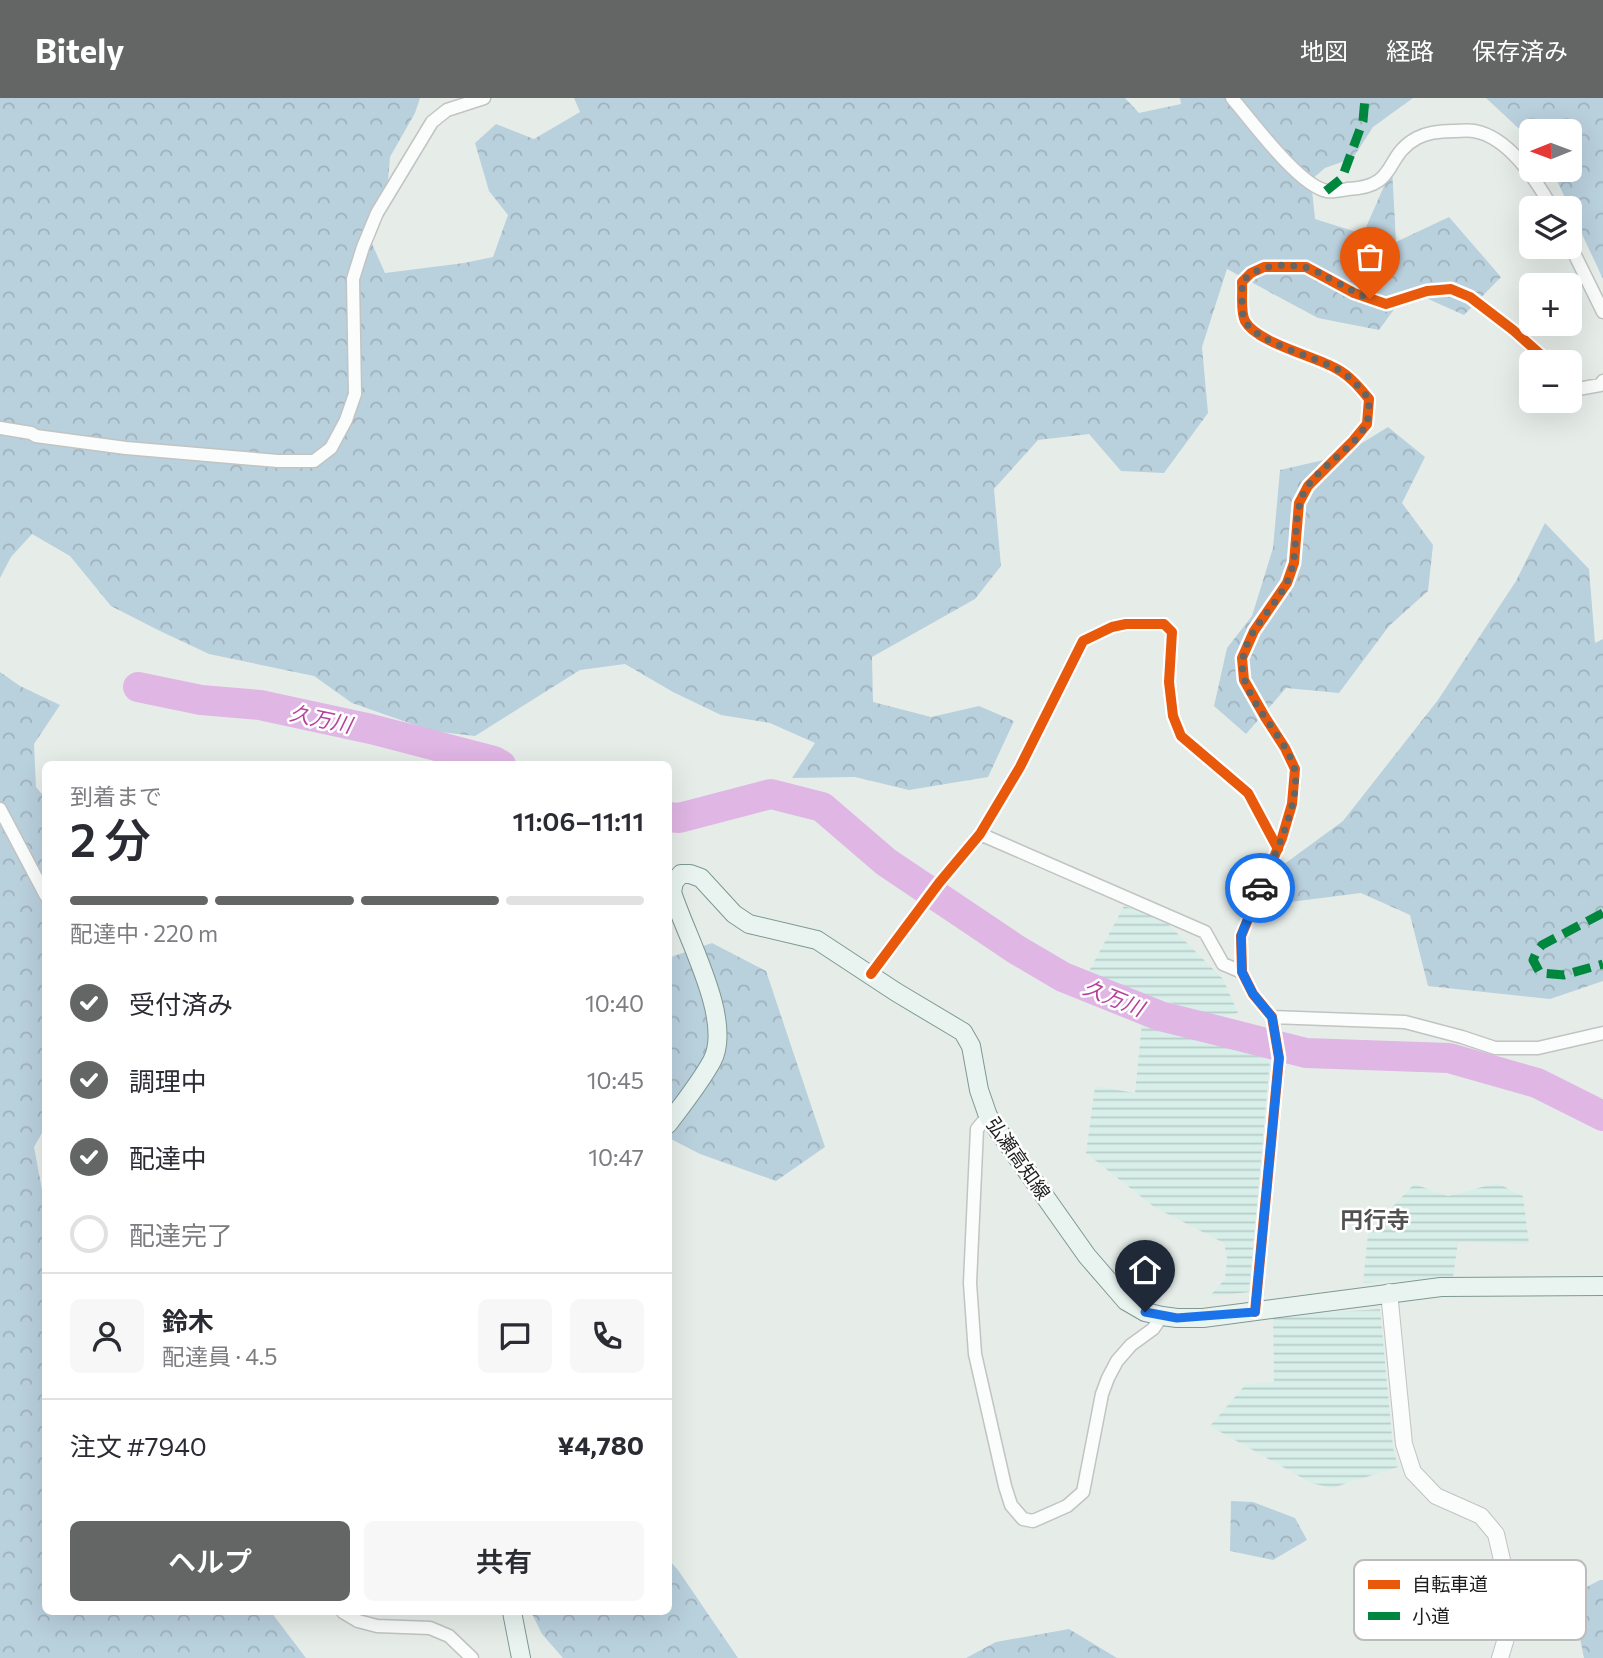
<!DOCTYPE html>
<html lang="ja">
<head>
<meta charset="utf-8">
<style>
  :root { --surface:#fff; --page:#f7f7f7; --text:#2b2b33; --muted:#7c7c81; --line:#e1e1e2; --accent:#646665 }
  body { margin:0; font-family:Commissioner,"Noto Sans JP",sans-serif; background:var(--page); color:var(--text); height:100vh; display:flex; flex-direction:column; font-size:26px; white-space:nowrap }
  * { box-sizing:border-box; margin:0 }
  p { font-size:23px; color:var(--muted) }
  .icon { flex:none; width:38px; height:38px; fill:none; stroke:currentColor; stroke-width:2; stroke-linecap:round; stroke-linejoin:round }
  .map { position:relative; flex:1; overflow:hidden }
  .panel { position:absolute; left:42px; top:663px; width:630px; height:854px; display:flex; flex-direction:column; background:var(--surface); border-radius:10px; box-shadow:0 7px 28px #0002 }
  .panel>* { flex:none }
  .needle { width:46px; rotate:269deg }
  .controls { position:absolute; left:1519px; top:21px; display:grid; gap:14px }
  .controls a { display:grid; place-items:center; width:63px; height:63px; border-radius:10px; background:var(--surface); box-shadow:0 7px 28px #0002; font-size:35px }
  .pin { position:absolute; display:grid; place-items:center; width:60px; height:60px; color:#fff; margin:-72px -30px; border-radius:50% 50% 50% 0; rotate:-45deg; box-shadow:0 0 7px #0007 }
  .pin .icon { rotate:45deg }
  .courier { position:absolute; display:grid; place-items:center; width:70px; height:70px; margin:-35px; border:5px solid #1a73e8; border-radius:50%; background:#fff; color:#222; box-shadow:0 2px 9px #0007 }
  .headline em { font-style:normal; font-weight:600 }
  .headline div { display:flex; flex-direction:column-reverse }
  .headline { display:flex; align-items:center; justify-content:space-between; height:119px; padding:0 28px }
  h1 { font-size:46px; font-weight:600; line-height:52px }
  .bar { display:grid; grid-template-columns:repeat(4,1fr); gap:10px 7px; align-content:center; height:84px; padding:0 28px }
  .bar i { height:9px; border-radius:5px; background:var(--line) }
  .bar .current { background:var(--accent) }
  .bar p { grid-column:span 4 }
  .line { display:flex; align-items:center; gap:18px; padding:0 28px; border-top:2px solid var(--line) }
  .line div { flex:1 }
  .round { display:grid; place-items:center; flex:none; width:74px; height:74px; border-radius:10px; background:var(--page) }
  ol { padding:0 28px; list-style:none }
  li { display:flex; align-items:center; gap:21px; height:77px }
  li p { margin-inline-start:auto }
  li .icon { padding:7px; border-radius:50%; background:var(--accent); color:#fff; stroke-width:4 }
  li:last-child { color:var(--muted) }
  li i { width:38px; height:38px; border:4px solid var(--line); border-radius:50% }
  .action { display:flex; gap:14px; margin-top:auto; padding:14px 28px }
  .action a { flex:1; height:80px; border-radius:10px; background:var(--accent); color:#fff; font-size:28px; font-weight:600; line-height:80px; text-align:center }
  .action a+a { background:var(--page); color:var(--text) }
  header { display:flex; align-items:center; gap:42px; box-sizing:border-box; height:98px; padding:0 35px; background:var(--accent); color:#fff }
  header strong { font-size:33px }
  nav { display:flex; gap:38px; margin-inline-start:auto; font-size:24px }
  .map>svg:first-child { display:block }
</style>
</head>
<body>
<header>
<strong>Bitely</strong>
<nav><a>地図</a><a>経路</a><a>保存済み</a></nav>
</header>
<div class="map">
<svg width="1603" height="1560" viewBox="0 0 1603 1560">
  <defs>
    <pattern id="farmland-rules" width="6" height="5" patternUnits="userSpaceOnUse" patternTransform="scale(1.75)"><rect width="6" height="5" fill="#d8efe9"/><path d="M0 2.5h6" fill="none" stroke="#b9ccc7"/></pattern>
    <pattern id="forest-crowns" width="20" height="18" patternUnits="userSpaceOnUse" patternTransform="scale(1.75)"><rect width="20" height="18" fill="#b9d0dd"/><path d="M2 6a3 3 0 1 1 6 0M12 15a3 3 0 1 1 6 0" fill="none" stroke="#9fb2bd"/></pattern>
  </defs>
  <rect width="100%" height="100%" fill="#e6ede9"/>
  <path fill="url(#farmland-rules)" d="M1124,808L1164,822L1223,881L1238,915L1216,920L1087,877Z
    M1142,924L1270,961L1249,1194L1209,1199L1225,1181L1227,1160L1224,1145L1154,1109L1086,1055L1095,988L1135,995Z
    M1497,1085L1523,1098L1529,1146L1458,1144L1453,1179L1363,1185L1368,1135L1414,1086L1448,1098Z
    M1380,1211L1393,1349L1398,1369L1332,1390L1311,1385L1210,1328L1246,1286L1274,1284L1273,1218Z"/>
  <path fill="url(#forest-crowns)" d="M0,0H420L415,15L390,59L387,94L369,139L385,175L464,165L493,159L508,117L489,93L475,45L496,26L534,41L580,14L574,0H1125L1139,15L1181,6L1180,0H1413L1373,29L1353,60L1325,70L1311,82L1315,121L1363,136L1392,70L1396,144L1449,119L1501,179L1464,217L1408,192L1379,232L1318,220L1227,171L1202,249L1208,315L1164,375L1121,373L1089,336L1038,342L994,391L1001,468L975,501L872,559L873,604L931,619L979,608L1014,623L988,679L909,692L855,679L792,680L815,645L770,625L721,617L673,594L625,566L580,572L475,638L432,633L352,605L314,578L209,556L158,532L111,508L70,458L32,436L11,459L0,480Z
    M1486,0H1603V181L1552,72H1570V33H1531V42Z
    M1388,329L1425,359L1402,405L1433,447L1428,493L1389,528L1339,595L1286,590L1246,636L1214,608L1227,550L1252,518L1273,450L1280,372L1341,358Z
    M1545,425L1589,471L1595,545L1603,541V883L1550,901L1428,888L1410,817L1361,795L1267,807L1268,778L1343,723L1438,602L1516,483Z
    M0,574L20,588L60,607L34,646L36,689L46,701V1028L34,1049L46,1113V1514H271L306,1560H0Z
    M712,845L766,873L825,1049L776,1083L700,1056L669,1040L668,860Z
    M1231,1403L1253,1404L1295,1420L1307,1442L1273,1462L1230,1453Z
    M669,1462L678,1472L738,1560H563L542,1536L531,1514H668Z
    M1600,1482H1603V1560H1584L1580,1540L1539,1534L1559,1503Z
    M1069,1531L1117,1560H966L996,1544Z"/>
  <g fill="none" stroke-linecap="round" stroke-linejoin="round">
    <path stroke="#e0b6e4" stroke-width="30" d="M138,589L201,602L260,607L371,631L494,663L501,667
      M668,719L679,720L771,696L822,709L886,764L1017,852L1063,879L1160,918L1306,955L1449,960L1537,985L1603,1018"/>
    <g stroke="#c1c4c2" stroke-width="15">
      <path id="minor" d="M1232,0C1251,22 1299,88 1327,93C1333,94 1342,92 1348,91C1399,89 1383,58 1417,40C1428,34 1440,33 1453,33C1460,33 1468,32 1474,33C1509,39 1536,82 1552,110
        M1570,147L1603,214
        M1570,284L1578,291L1600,287L1603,283
        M0,330L31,335L36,338L126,350L278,363H314L331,350L346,322L355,296L353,181L363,149L377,115L432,24L447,12L484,0
        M0,711L46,798
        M980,736L1205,834L1223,866L1242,874
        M871,876L939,785L980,736L1020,669L1083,543L1112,529L1126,526H1164L1172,534L1169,584L1173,618L1181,638L1248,695L1278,751
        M1272,919L1405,924L1462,939L1495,950H1538L1603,935
        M988,1018L977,1031L970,1185L975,1256L1005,1388L1011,1407L1023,1421L1033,1423L1067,1408L1083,1394L1102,1296L1108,1280L1117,1263L1131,1247L1153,1231L1162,1218
        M1255,1214L1279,960L1272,919L1253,896L1242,874L1241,838L1282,740L1292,706L1295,671L1285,650L1265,619L1244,582L1242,560L1254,533L1287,485L1294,465L1299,405L1308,388L1353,343L1367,326L1369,301C1360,290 1350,278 1337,271C1315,258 1257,245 1245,223C1240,213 1243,195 1242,184L1251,175L1264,169H1306L1354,195L1386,206L1427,193L1451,191L1470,199L1513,232L1549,264
        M343,1514L358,1523L377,1528L430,1530L449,1538L472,1560"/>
    </g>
    <g stroke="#c1c4c2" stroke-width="18">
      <path id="tertiary" d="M1389,1194L1404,1346L1413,1374L1436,1398L1481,1418L1496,1436L1508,1488L1507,1537L1500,1560"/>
    </g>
    <g stroke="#7e9892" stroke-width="20">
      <path id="secondary" d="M668,1026C683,1006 700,985 712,963C734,922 685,837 672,794L674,784L681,776H690L701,780L734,816L749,826L817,842L896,894L963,934L971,948L979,992L988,1018L1087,1158L1126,1203L1145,1214L1162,1218L1177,1220H1203L1441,1189L1603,1188
        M512,1514L521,1560"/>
    </g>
    <use href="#minor" stroke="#fbfcfc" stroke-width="12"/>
    <use href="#tertiary" stroke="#fbfcfc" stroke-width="16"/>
    <use href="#secondary" stroke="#e9f4f1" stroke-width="18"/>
    <path stroke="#00873e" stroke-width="9" stroke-dasharray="18 9" stroke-linecap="butt" d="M1326,93L1342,80L1363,23L1365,0
      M1603,815L1542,847L1537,853L1533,862L1540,875L1564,877L1603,866"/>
    <g stroke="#fff" stroke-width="15">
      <path id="cycleway" d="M871,876L939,785L980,736L1020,669L1083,543L1112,529L1126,526H1164L1172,534L1169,584L1173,618L1181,638L1248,695L1278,751
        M1255,1214L1279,960L1272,919L1253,896L1242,874L1241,838L1282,740L1292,706L1295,671L1285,650L1265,619L1244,582L1242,560L1254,533L1287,485L1294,465L1299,405L1308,388L1353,343L1367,326L1369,301C1360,290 1350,278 1337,271C1315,258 1257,245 1245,223C1240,213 1243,195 1242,184L1251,175L1264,169H1306L1354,195L1386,206L1427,193L1451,191L1470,199L1513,232L1549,264"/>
    </g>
    <use href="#cycleway" stroke="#e8590c" stroke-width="10"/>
  </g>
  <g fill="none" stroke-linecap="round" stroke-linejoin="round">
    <path stroke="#646665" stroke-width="7" stroke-dasharray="0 12.6" d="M1260,790C1273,762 1303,699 1294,669C1284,635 1236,596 1243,560C1248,530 1276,509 1288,482C1301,453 1290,416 1307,389C1323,366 1352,352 1366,327C1369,320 1369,309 1369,301C1360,290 1350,278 1337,271C1316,259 1257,245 1245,223C1240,213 1243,195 1242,184C1258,167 1281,165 1304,169C1319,172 1351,194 1370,201"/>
    <path stroke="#1a73e8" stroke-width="9" d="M1145,1214L1177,1220L1255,1214L1279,960L1272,919L1253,896L1242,874L1241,838L1260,790"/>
  </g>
  <g text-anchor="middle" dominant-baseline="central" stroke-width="5" stroke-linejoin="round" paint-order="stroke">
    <g font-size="19" fill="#1e1e1e" stroke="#fff">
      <text transform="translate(1019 1060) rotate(55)">弘瀬高知線</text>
    </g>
    <g font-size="21" font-style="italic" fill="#b6429c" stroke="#fff">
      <text transform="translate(321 620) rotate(12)">久万川</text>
      <text transform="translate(1114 899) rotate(22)">久万川</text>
    </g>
    <g font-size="23" font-weight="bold" fill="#515151" stroke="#fff">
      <text x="1375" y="1121">円行寺</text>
    </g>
  </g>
  <rect x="1354" y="1462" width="232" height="80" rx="10" fill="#fff" stroke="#bcbcbc" stroke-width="2"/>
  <rect x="1368" y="1482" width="32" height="9" fill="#e8590c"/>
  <rect x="1368" y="1514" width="32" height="8" fill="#00873e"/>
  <g font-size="19" fill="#1e1e1e">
    <text x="1412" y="1493">自転車道</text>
    <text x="1412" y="1525">小道</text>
  </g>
</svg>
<div class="controls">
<a><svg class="needle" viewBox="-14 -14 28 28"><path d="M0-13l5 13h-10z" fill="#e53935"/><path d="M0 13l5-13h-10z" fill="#7c7c81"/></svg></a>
<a><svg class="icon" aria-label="layers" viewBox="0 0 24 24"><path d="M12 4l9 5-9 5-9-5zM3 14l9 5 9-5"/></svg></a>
<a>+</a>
<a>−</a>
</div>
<div class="pin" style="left:1370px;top:201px;background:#ea580c"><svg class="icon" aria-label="bag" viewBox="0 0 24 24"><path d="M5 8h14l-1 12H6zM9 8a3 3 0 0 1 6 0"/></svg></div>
<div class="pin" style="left:1145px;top:1214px;background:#1f2937"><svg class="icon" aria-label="home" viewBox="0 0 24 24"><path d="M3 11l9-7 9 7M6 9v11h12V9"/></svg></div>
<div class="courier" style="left:1260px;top:790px"><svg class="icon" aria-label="car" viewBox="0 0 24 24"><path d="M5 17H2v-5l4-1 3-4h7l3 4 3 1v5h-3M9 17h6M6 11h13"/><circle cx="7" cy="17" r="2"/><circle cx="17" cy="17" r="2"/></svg></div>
<section class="panel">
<div class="headline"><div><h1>2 分</h1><p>到着まで</p></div><em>11:06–11:11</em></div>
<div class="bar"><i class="current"></i><i class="current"></i><i class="current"></i><i></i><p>配達中 · 220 m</p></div>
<ol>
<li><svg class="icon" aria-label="check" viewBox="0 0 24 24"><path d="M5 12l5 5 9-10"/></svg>受付済み<p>10:40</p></li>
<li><svg class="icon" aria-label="check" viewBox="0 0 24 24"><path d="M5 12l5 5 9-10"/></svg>調理中<p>10:45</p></li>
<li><svg class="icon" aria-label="check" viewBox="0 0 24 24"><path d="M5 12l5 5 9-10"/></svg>配達中<p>10:47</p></li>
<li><i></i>配達完了</li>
</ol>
<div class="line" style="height:126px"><a class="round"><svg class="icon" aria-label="person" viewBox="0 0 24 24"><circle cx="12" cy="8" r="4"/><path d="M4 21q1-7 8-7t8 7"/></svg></a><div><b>鈴木</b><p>配達員 · 4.5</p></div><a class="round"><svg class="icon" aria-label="chat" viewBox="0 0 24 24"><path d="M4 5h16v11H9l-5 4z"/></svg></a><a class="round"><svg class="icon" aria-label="phone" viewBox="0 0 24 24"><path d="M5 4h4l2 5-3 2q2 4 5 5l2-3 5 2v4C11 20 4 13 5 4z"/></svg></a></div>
<div class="line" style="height:91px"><div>注文 #7940</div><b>¥4,780</b></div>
<div class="action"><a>ヘルプ</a><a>共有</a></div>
</section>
</div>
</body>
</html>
